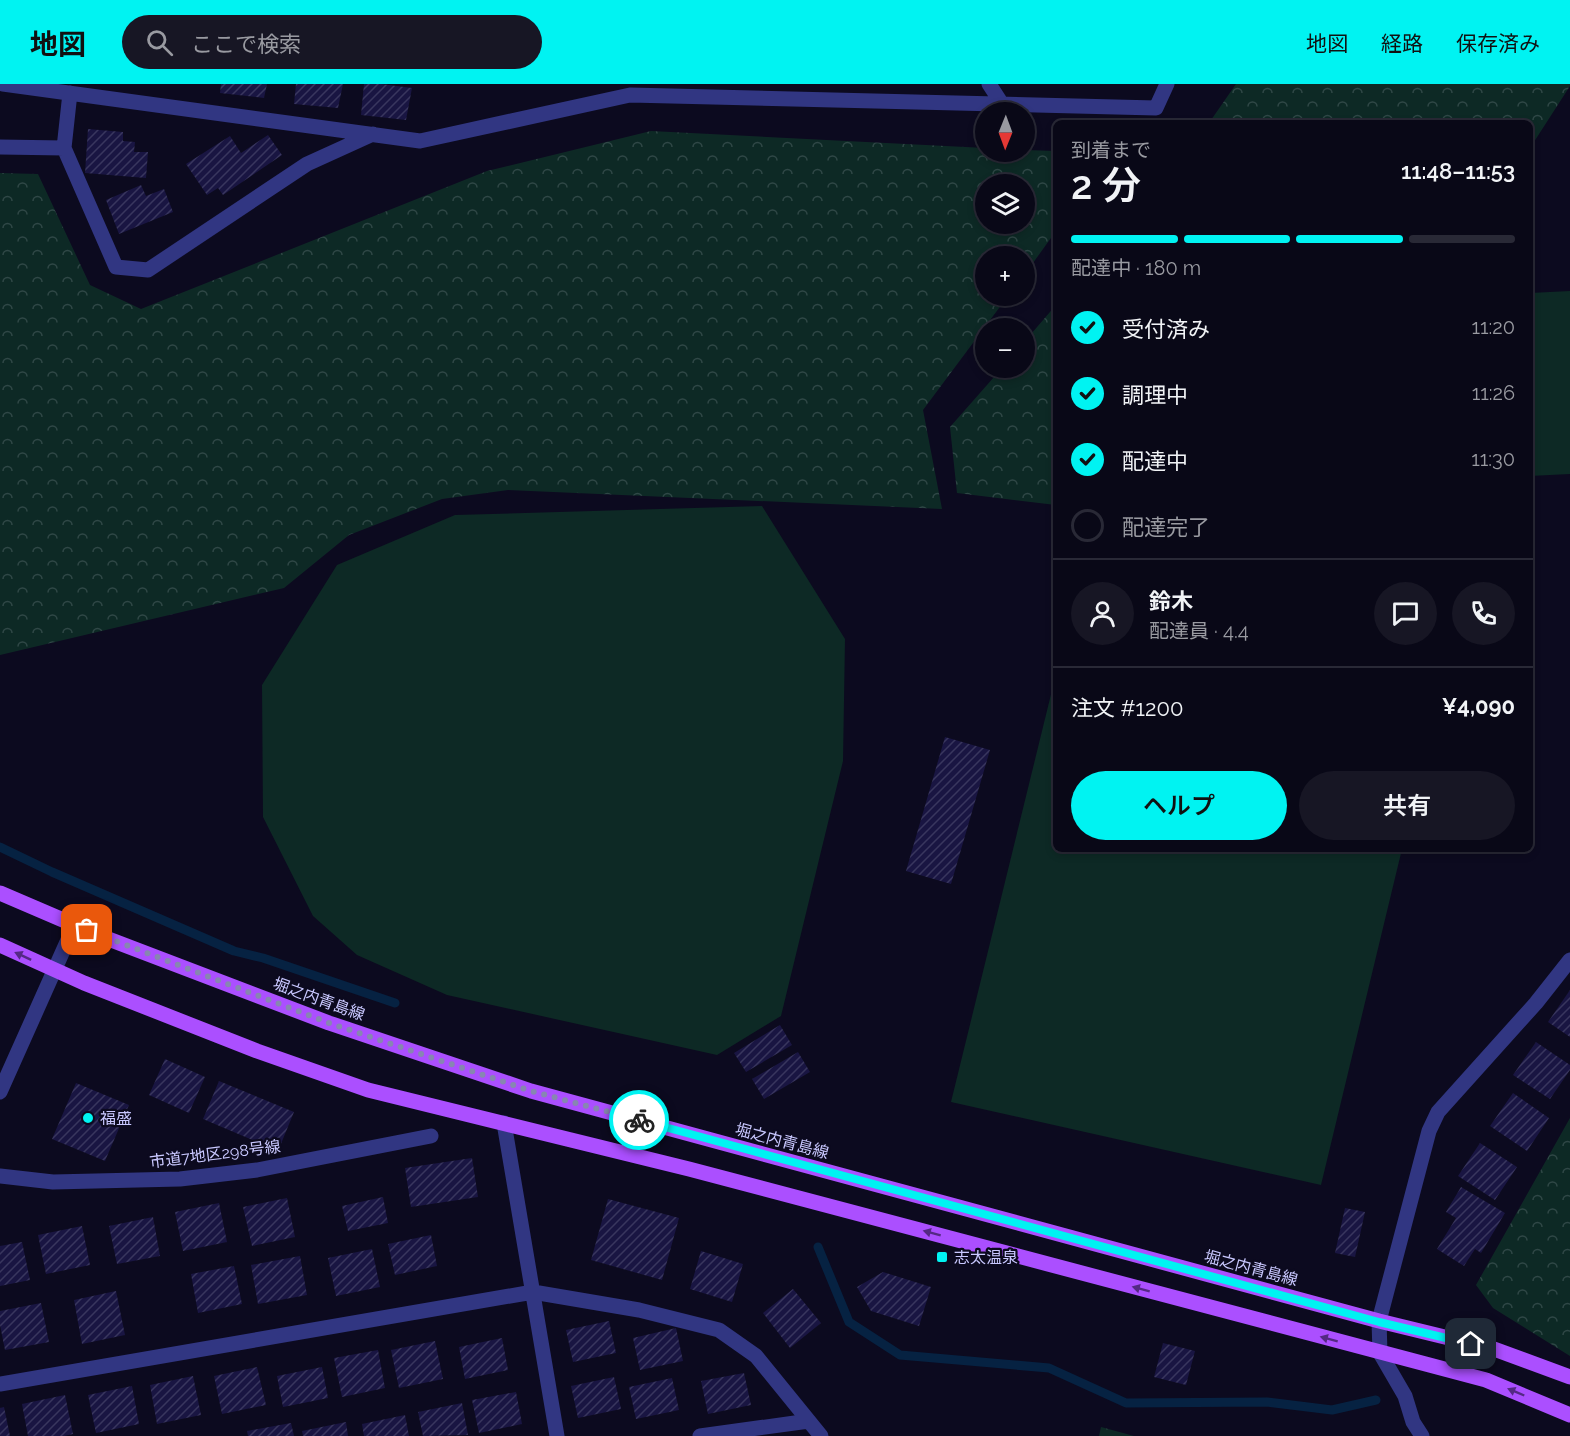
<!DOCTYPE html>
<html lang="ja">
<head>
<meta charset="utf-8">
<style>
  :root { --surface:#090817; --page:#171624; --text:#f1f3f6; --muted:#999aa1; --line:#292936; --accent:#00f3f2 }
  body { margin:0; font-family:Raleway,"Noto Sans JP",sans-serif; background:var(--page); color:var(--text); height:100vh; display:flex; flex-direction:column; font-size:22px; white-space:nowrap }
  * { box-sizing:border-box; margin:0 }
  p { font-size:20px; color:var(--muted) }
  .icon { flex:none; width:33px; height:33px; fill:none; stroke:currentColor; stroke-width:2; stroke-linecap:round; stroke-linejoin:round }
  .map { position:relative; flex:1; overflow:hidden }
  .sheet { position:absolute; left:1053px; top:36px; width:480px; height:732px; display:flex; flex-direction:column; background:var(--surface); border-radius:9px; box-shadow:0 3px 9px #0003,0 0 0 2px var(--line) }
  .sheet>* { flex:none }
  .needle { width:39px; rotate:181deg }
  .controls { position:absolute; left:975px; top:18px; display:grid; gap:12px }
  .controls a { display:grid; place-items:center; width:60px; height:60px; border-radius:50%; background:var(--surface); box-shadow:0 3px 9px #0003,0 0 0 2px var(--line); font-size:30px }
  .pin { position:absolute; display:grid; place-items:center; width:51px; height:51px; color:#fff; margin:-26px; border-radius:12px; box-shadow:0 3px 9px #0006 }
  .courier { position:absolute; display:grid; place-items:center; width:60px; height:60px; margin:-30px; border:4px solid #00f3f2; border-radius:50%; background:#fff; color:#222; box-shadow:0 2px 8px #0007 }
  .headline em { font-style:normal; font-weight:600 }
  .headline div { display:flex; flex-direction:column-reverse }
  .headline { display:flex; align-items:center; justify-content:space-between; height:102px; padding:0 18px }
  h1 { font-size:39px; font-weight:600; line-height:45px }
  .bar { display:grid; grid-template-columns:repeat(4,1fr); gap:9px 6px; align-content:center; height:72px; padding:0 18px }
  .bar i { height:8px; border-radius:4px; background:var(--line) }
  .bar .current { background:var(--accent) }
  .bar p { grid-column:span 4 }
  .line { display:flex; align-items:center; gap:15px; padding:0 18px; border-top:2px solid var(--line) }
  .line div { flex:1 }
  .round { display:grid; place-items:center; flex:none; width:63px; height:63px; border-radius:32px; background:var(--page) }
  ol { padding:0 18px; list-style:none }
  li { display:flex; align-items:center; gap:18px; height:66px }
  li p { margin-inline-start:auto }
  li .icon { padding:6px; border-radius:50%; background:var(--accent); color:#111; stroke-width:4 }
  li:last-child { color:var(--muted) }
  li i { width:33px; height:33px; border:3px solid var(--line); border-radius:50% }
  .primary-button { display:flex; gap:12px; margin-top:auto; padding:12px 18px }
  .primary-button a { flex:1; height:69px; border-radius:36px; background:var(--accent); color:#111; font-size:24px; font-weight:600; line-height:69px; text-align:center }
  .primary-button a+a { background:var(--page); color:var(--text) }
  header { display:flex; align-items:center; gap:36px; box-sizing:border-box; height:84px; padding:0 30px; background:var(--accent); color:#111 }
  header strong { font-size:28px }
  nav { display:flex; gap:33px; margin-inline-start:auto; font-size:21px }
  .search { width:420px; height:54px; background:var(--page); display:flex; align-items:center; gap:15px; box-sizing:border-box; padding:0 21px; border-radius:33px; color:var(--muted); font-size:22px }
  .map>svg:first-child { display:block }
</style>
</head>
<body>
<header>
<strong>地図</strong>
<div class="search"><svg class="icon" aria-label="search" viewBox="0 0 24 24"><circle cx="10" cy="10" r="6"/><path d="M15 15l6 6"/></svg>ここで検索</div>
<nav><a>地図</a><a>経路</a><a>保存済み</a></nav>
</header>
<div class="map">
<svg width="1570" height="1352" viewBox="0 0 1570 1352">
  <defs>
    <pattern id="forest-crowns" width="20" height="18" patternUnits="userSpaceOnUse" patternTransform="scale(1.5)"><rect width="20" height="18" fill="#0d2925"/><path d="M2 6a3 3 0 1 1 6 0M12 15a3 3 0 1 1 6 0" fill="none" stroke="#2f4746"/></pattern>
    <pattern id="building-hatch" width="6" height="6" patternUnits="userSpaceOnUse" patternTransform="scale(1.5)"><rect width="6" height="6" fill="#191542"/><path d="M-1 1l2-2M0 6l6-6M5 7l2-2" fill="none" stroke="#39365e"/></pattern>
  </defs>
  <rect width="100%" height="100%" fill="#0c0a1f"/>
  <path fill="#0d2925" d="M1570,207V390L1530,392V209Z
    M762,422L845,555L843,677L781,932L717,971L447,911L357,871L313,832L263,733L262,601L337,481L455,431Z
    M1056,590V765H1402L1321,1101L951,1018Z"/>
  <path fill="url(#forest-crowns)" fill-rule="evenodd" d="M1236,0H1570V2L1530,64V39H1209Z
    M651,47L985,64L986,68H1024L1025,66L1056,67V147L1025,190L1024,172H986V212H1008L923,326L942,425L508,406L442,415L349,451L284,504L0,571V89L38,90L90,201L141,225L487,87ZM1024,100V140H986V100Z
    M1056,221V421L957,409L950,343L1002,284H1024L1025,257Z
    M1570,1034V1272L1493,1224L1476,1201Z
    M1101,1343L1134,1352H1099Z"/>
  <g fill="none" stroke-linecap="round" stroke-linejoin="round">
    <path stroke="#062242" stroke-width="9" d="M0,763L52,788L234,867L263,874L395,919
      M818,1163L849,1238L900,1271L1049,1284L1126,1319L1267,1318L1332,1326L1376,1316"/>
  </g>
  <path fill="url(#building-hatch)" d="M221,0H267L264,14L220,9Z
    M296,0H343L338,24L294,20Z
    M364,0H381L412,4L406,36L361,31Z
    M88,45L123,48V57L135,58L134,68H148L146,94L85,89Z
    M268,51L282,71L223,111L218,104L207,111L186,80L230,52L241,69Z
    M141,101L146,112L164,105L173,128L119,150L106,116Z
    M945,653L990,666L951,800L906,787Z
    M1570,906V953L1548,938Z
    M780,941L792,961L746,988L734,969Z
    M1536,958L1570,981V986L1550,1015L1513,991Z
    M798,968L810,988L764,1015L752,995Z
    M165,975L205,993L189,1029L149,1011Z
    M219,997L294,1028L278,1067L203,1035Z
    M76,999L129,1021L105,1077L52,1055Z
    M1513,1009L1549,1034L1527,1067L1490,1042Z
    M1480,1059L1517,1083L1495,1116L1458,1092Z
    M472,1074L478,1113L411,1123L405,1084Z
    M1461,1103L1505,1129L1481,1169L1475,1165L1464,1182L1437,1165L1456,1134L1446,1128Z
    M383,1113L388,1139L348,1147L342,1122Z
    M287,1114L295,1153L252,1162L243,1123Z
    M608,1115L679,1134L662,1196L591,1176Z
    M219,1119L227,1158L183,1167L175,1128Z
    M1345,1124L1365,1128L1355,1173L1335,1169Z
    M153,1133L160,1172L117,1180L109,1142Z
    M82,1142L90,1181L46,1190L38,1151Z
    M431,1151L437,1182L395,1191L388,1160Z
    M22,1158L30,1196L0,1202V1162Z
    M372,1165L380,1203L336,1212L328,1174Z
    M701,1167L743,1180L732,1218L690,1205Z
    M300,1172L307,1211L258,1220L251,1181Z
    M234,1182L242,1220L198,1229L191,1190Z
    M883,1188L931,1203L919,1242L871,1227L857,1203Z
    M793,1205L821,1239L790,1264L763,1229Z
    M116,1207L125,1251L82,1260L74,1216Z
    M41,1219L49,1258L5,1266L0,1241V1227Z
    M609,1237L616,1269L573,1278L566,1246Z
    M676,1244L683,1277L640,1286L633,1254Z
    M502,1254L508,1286L465,1295L459,1263Z
    M435,1257L443,1295L399,1304L391,1266Z
    M1163,1259L1195,1267L1186,1301L1154,1293Z
    M378,1266L385,1304L342,1313L334,1274Z
    M257,1283L266,1321L222,1330L214,1292Z
    M322,1283L328,1314L283,1323L277,1292Z
    M744,1289L751,1321L708,1330L701,1297Z
    M193,1292L201,1331L157,1340L150,1301Z
    M614,1293L621,1325L578,1334L571,1302Z
    M672,1294L679,1326L636,1335L629,1303Z
    M132,1302L139,1340L96,1349L88,1311Z
    M516,1308L522,1340L479,1349L472,1316Z
    M65,1311L73,1350L64,1352H28L22,1320Z
    M462,1319L468,1351L423,1352L418,1328Z
    M4,1323L10,1352H0V1324Z
    M405,1331L409,1352H364L362,1340Z
    M346,1338L348,1352H303L302,1347Z
    M291,1339L294,1352H248L247,1347Z"/>
  <g fill="none" stroke-linecap="round" stroke-linejoin="round">
    <path stroke="#313682" stroke-width="15" d="M3,0L420,57L630,11L1156,24L1167,0
      M989,0L1002,20
      M70,9L64,64L116,183L148,186L307,80L373,50
      M0,63L64,64
      M0,1008L75,840
      M504,1039L557,1352
      M0,1092L53,1098L180,1095L257,1086L431,1052
      M0,1300L533,1208L639,1226L719,1246L756,1272L821,1352
      M700,1352L809,1337
      M1422,1352L1413,1338L1405,1312L1380,1269L1379,1237L1429,1047L1438,1028L1536,919L1570,876"/>
    <path stroke="#ab4fff" stroke-width="15" d="M0,809L98,851L329,939L531,1007L1379,1237L1494,1265L1570,1293
      M0,861L84,899L257,967L368,1006L689,1085L1486,1296L1570,1331"/>
  </g>
  <defs><path id="oneway-solid" d="M-6-.8H1V-3.2L6.5 0L1 3.2V.8H-6Z" transform="scale(1.5)"/></defs>
  <g fill="#542984">
    <use href="#oneway-solid" transform="translate(23 872) rotate(-155)"/>
    <use href="#oneway-solid" transform="translate(932 1149) rotate(-165)"/>
    <use href="#oneway-solid" transform="translate(1141 1205) rotate(-165)"/>
    <use href="#oneway-solid" transform="translate(1329 1255) rotate(-165)"/>
    <use href="#oneway-solid" transform="translate(1516 1308) rotate(-157)"/>
  </g>
  <g fill="none" stroke-linecap="round" stroke-linejoin="round">
    <path stroke="#8786b1" stroke-width="6" stroke-dasharray="0 10.8" d="M87,846L329,939L531,1007L639,1036"/>
    <path stroke="#00f3f2" stroke-width="8" d="M639,1036L1379,1238L1471,1260"/>
  </g>
  <g fill="#00f3f2" stroke="#0c0a1f" stroke-width="2">
    <circle cx="88" cy="1034" r="6"/>
    <rect x="936" y="1167" width="12" height="12" rx="3"/>
  </g>
  <g text-anchor="middle" dominant-baseline="central" stroke-width="4.5" stroke-linejoin="round" paint-order="stroke">
    <g font-size="16" fill="#c9c8ff" stroke="#0c0a1f">
      <text transform="translate(319 915) rotate(20)">堀之内青島線</text>
      <text transform="translate(782 1057) rotate(15)">堀之内青島線</text>
      <text transform="translate(215 1070) rotate(-7)">市道7地区298号線</text>
      <text transform="translate(1251 1184) rotate(15)">堀之内青島線</text>
    </g>
    <g font-size="16" fill="#c9c8ff" stroke="#0c0a1f" text-anchor="start">
      <text x="100" y="1034">福盛</text>
      <text x="954" y="1173">志太温泉</text>
    </g>
  </g>
</svg>
<div class="controls">
<a><svg class="needle" viewBox="-14 -14 28 28"><path d="M0-13l5 13h-10z" fill="#e53935"/><path d="M0 13l5-13h-10z" fill="#999aa1"/></svg></a>
<a><svg class="icon" aria-label="layers" viewBox="0 0 24 24"><path d="M12 4l9 5-9 5-9-5zM3 14l9 5 9-5"/></svg></a>
<a>+</a>
<a>−</a>
</div>
<div class="pin" style="left:87px;top:846px;background:#ea580c"><svg class="icon" aria-label="bag" viewBox="0 0 24 24"><path d="M5 8h14l-1 12H6zM9 8a3 3 0 0 1 6 0"/></svg></div>
<div class="pin" style="left:1471px;top:1260px;background:#1f2937"><svg class="icon" aria-label="home" viewBox="0 0 24 24"><path d="M3 11l9-7 9 7M6 9v11h12V9"/></svg></div>
<div class="courier" style="left:639px;top:1036px"><svg class="icon" aria-label="bike" viewBox="0 0 24 24"><circle cx="6" cy="16" r="4"/><circle cx="18" cy="16" r="4"/><path d="M6 16l4-8h5l3 8M10 8l3 8H6M13 5h3"/></svg></div>
<section class="sheet">
<div class="headline"><div><h1>2 分</h1><p>到着まで</p></div><em>11:48–11:53</em></div>
<div class="bar"><i class="current"></i><i class="current"></i><i class="current"></i><i></i><p>配達中 · 180 m</p></div>
<ol>
<li><svg class="icon" aria-label="check" viewBox="0 0 24 24"><path d="M5 12l5 5 9-10"/></svg>受付済み<p>11:20</p></li>
<li><svg class="icon" aria-label="check" viewBox="0 0 24 24"><path d="M5 12l5 5 9-10"/></svg>調理中<p>11:26</p></li>
<li><svg class="icon" aria-label="check" viewBox="0 0 24 24"><path d="M5 12l5 5 9-10"/></svg>配達中<p>11:30</p></li>
<li><i></i>配達完了</li>
</ol>
<div class="line" style="height:108px"><a class="round"><svg class="icon" aria-label="person" viewBox="0 0 24 24"><circle cx="12" cy="8" r="4"/><path d="M4 21q1-7 8-7t8 7"/></svg></a><div><b>鈴木</b><p>配達員 · 4.4</p></div><a class="round"><svg class="icon" aria-label="chat" viewBox="0 0 24 24"><path d="M4 5h16v11H9l-5 4z"/></svg></a><a class="round"><svg class="icon" aria-label="phone" viewBox="0 0 24 24"><path d="M5 4h4l2 5-3 2q2 4 5 5l2-3 5 2v4C11 20 4 13 5 4z"/></svg></a></div>
<div class="line" style="height:78px"><div>注文 #1200</div><b>¥4,090</b></div>
<div class="primary-button"><a>ヘルプ</a><a>共有</a></div>
</section>
</div>
</body>
</html>
